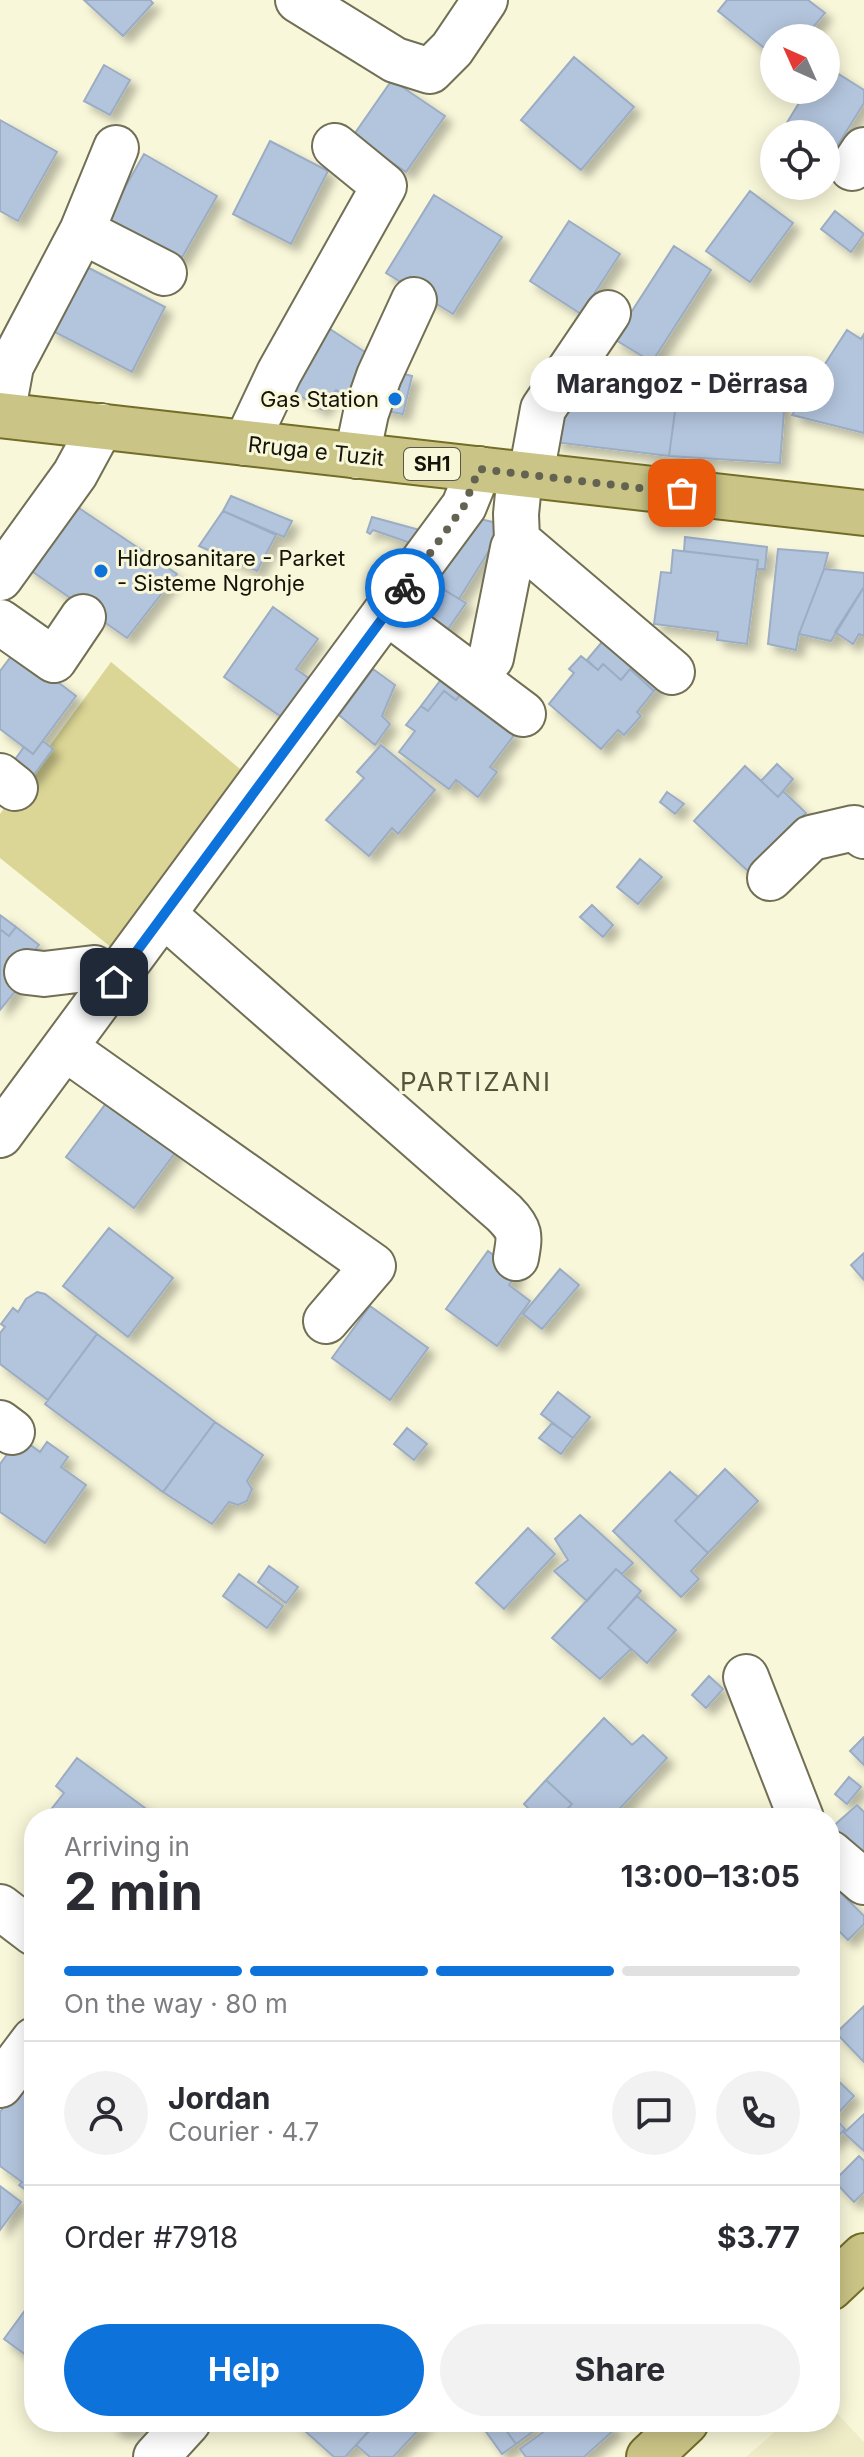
<!DOCTYPE html>
<html lang="en">
<head>
<meta charset="utf-8">
<style>
  :root { --surface:#fff; --page:#f2f2f3; --text:#2b2b33; --muted:#7c7c81; --line:#e1e1e2; --accent:#0e72db }
  body { margin:0; font-family:Inter,sans-serif; background:var(--page); color:var(--text); height:100vh; display:flex; flex-direction:column; font-size:30px; white-space:nowrap }
  * { box-sizing:border-box; margin:0 }
  p { font-size:26px; color:var(--muted) }
  .icon { flex:none; width:44px; height:44px; fill:none; stroke:currentColor; stroke-width:2; stroke-linecap:round; stroke-linejoin:round }
  .map { position:relative; flex:1; overflow:hidden }
  .drawer { position:absolute; left:24px; top:1808px; width:816px; height:624px; display:flex; flex-direction:column; background:var(--surface); border-radius:32px; box-shadow:0 4px 20px #0003 }
  .drawer>* { flex:none }
  .needle { width:52px; rotate:315deg }
  .buttons { position:absolute; left:760px; top:24px; display:grid; gap:16px }
  .buttons a { display:grid; place-items:center; width:80px; height:80px; border-radius:50%; background:var(--surface); box-shadow:0 4px 20px #0003; font-size:40px }
  .pin { position:absolute; display:grid; place-items:center; width:68px; height:68px; color:#fff; margin:-34px; border-radius:16px; box-shadow:0 4px 12px #0006 }
  .courier { position:absolute; display:grid; place-items:center; width:80px; height:80px; margin:-40px; border:6px solid #0e72db; border-radius:50%; background:#fff; color:#222; box-shadow:0 2px 10px #0007 }
  .bubble { position:absolute; height:56px; border-radius:28px; background:var(--surface); box-shadow:0 4px 20px #0003; font-size:26px; font-weight:700; line-height:56px; text-align:center }
  .head em { font-style:normal; font-weight:700 }
  .head div { display:flex; flex-direction:column-reverse }
  .head { display:flex; align-items:center; justify-content:space-between; height:136px; padding:0 40px }
  h1 { font-size:52px; font-weight:700; line-height:60px }
  .bar { display:grid; grid-template-columns:repeat(4,1fr); gap:12px 8px; align-content:center; height:96px; padding:0 40px }
  .bar i { height:10px; border-radius:6px; background:var(--line) }
  .bar .selected { background:var(--accent) }
  .bar p { grid-column:span 4 }
  .line { display:flex; align-items:center; gap:20px; padding:0 40px; border-top:2px solid var(--line) }
  .line div { flex:1 }
  .round { display:grid; place-items:center; flex:none; width:84px; height:84px; border-radius:42px; background:var(--page) }
  .primary-button { display:flex; gap:16px; margin-top:auto; padding:16px 40px }
  .primary-button a { flex:1; height:92px; border-radius:48px; background:var(--accent); color:#fff; font-size:32px; font-weight:700; line-height:92px; text-align:center }
  .primary-button a+a { background:var(--page); color:var(--text) }
  .map>svg:first-child { display:block }
</style>
</head>
<body>
<div class="map">
<svg width="864" height="2457" viewBox="0 0 864 2457">
  <defs>
    <filter id="shadow"><feDropShadow dx="7" dy="7" stdDeviation="4" flood-color="#0004"/></filter>
  </defs>
  <rect width="100%" height="100%" fill="#f8f7d9"/>
  <path fill="#efedc8" d="M830,2406L864,2442V2457H746L786,2422H830Z"/>
  <path fill="#dbd695" d="M111,662L251,778L117,952L0,858V814Z"/>
  <path fill="#b3c5dd" stroke="#9bacc3" stroke-width="2" filter="url(#shadow)" d="M84,0H150L153,3L123,36Z
    M727,0H808L825,13L804,38H774V56L718,11Z
    M574,57L634,107L581,170L521,120Z
    M104,65L130,80L110,115L84,101Z
    M826,66L864,90V103L826,164V134H780L807,90H826Z
    M392,80L445,116L406,172L353,136Z
    M0,120L57,152L18,221L0,211Z
    M270,141L328,171L291,244L233,214Z
    M144,154L217,196L180,261L107,219Z
    M750,191L793,223L750,282L706,251Z
    M434,195L502,237L453,314L386,273Z
    M835,211L864,234L851,252L821,229Z
    M569,221L620,254L581,314L530,281Z
    M674,246L711,270L652,362L614,339Z
    M85,266L165,307L132,372L49,329Z
    M330,329L377,360L351,399L336,390L322,410L290,389Z
    M847,330L861,339L864,334V433L792,415Z
    M597,362L681,367L669,456L554,442L560,408Z
    M681,367L787,373L780,463L669,456Z
    M392,371L412,376L403,414L380,410Z
    M231,496L292,521L284,537L223,511Z
    M70,502L177,574L127,638L26,567Z
    M223,511L276,535L257,571L199,546Z
    M372,517L431,533L422,547L373,530L370,534L367,532Z
    M476,518L505,525L459,599L433,583Z
    M685,537L767,547L765,569H757L758,560L684,551Z
    M778,549L828,553L824,569L799,634L796,650L768,644Z
    M673,550L758,560L747,644L717,640L718,632L654,624L661,572L671,573Z
    M824,569L864,573V587L831,641L799,634Z
    M433,583L466,603L442,638L413,615Z
    M864,587V636L859,634L853,644L835,632Z
    M273,607L318,639L296,669L310,679L283,718L224,677Z
    M607,636L662,683L654,691L630,669L621,680L603,664L598,670L587,660Z
    M16,650L76,696L33,754L0,729V671Z
    M581,656L598,670L603,664L621,680L630,669L654,691L637,712L641,716L624,735L618,730L601,749L549,704L574,673L569,669Z
    M373,669L395,685L382,716L390,724L375,745L339,715Z
    M446,673L465,688L456,700L444,691L428,711L421,706Z
    M465,688L493,719L515,734L490,767L497,772L478,797L456,780L449,789L399,752L415,731L406,725L421,706L428,711L444,691L456,700Z
    M43,741L53,749L30,780L11,765L24,747L33,754Z
    M381,745L435,790L398,834L392,828L369,856L326,820L364,778L357,772Z
    M777,764L793,779L778,797L761,781Z
    M745,766L778,797L783,791L806,813L750,873L694,821Z
    M667,792L684,804L675,814L660,802Z
    M640,859L662,877L638,904L617,887Z
    M592,905L613,925L603,937L580,917Z
    M0,915L16,927L9,936L0,929Z
    M16,927L39,945L10,982L18,988L0,1010V929L9,936Z
    M113,1094L181,1145L134,1208L66,1157Z
    M109,1228L173,1278L128,1337L63,1286Z
    M488,1251L518,1273L509,1285L530,1301L497,1346L446,1309Z
    M864,1253V1280L851,1265Z
    M560,1269L579,1285L542,1329L523,1314Z
    M37,1292L45,1294L97,1334L48,1400L0,1364V1333L5,1327L1,1324L13,1308L18,1312L26,1299Z
    M370,1306L428,1348L390,1400L332,1358Z
    M97,1334L215,1422L163,1492L45,1404Z
    M558,1392L590,1417L573,1438L541,1414Z
    M215,1422L263,1455L247,1481L252,1489L247,1501L238,1505L229,1502L212,1524L163,1492Z
    M552,1423L573,1438L561,1454L539,1438Z
    M407,1428L427,1444L414,1460L394,1444Z
    M20,1437L40,1452L47,1442L68,1457L61,1467L86,1485L45,1543L0,1512V1464Z
    M725,1469L758,1501L708,1553L675,1521Z
    M670,1472L698,1497L675,1521L708,1553L691,1571L699,1579L681,1597L613,1531Z
    M580,1515L633,1563L622,1574L616,1569L587,1601L554,1571L568,1560L555,1539Z
    M528,1528L555,1554L504,1609L476,1583Z
    M269,1566L298,1587L286,1603L258,1582Z
    M616,1569L641,1591L608,1628L631,1649L600,1679L552,1638Z
    M239,1574L283,1606L267,1628L223,1596Z
    M637,1596L676,1630L647,1663L608,1628Z
    M709,1676L723,1689L706,1708L692,1695Z
    M604,1718L632,1745L643,1735L667,1758L611,1818H559L572,1804L546,1780Z
    M864,1737V1765L850,1751Z
    M77,1758L149,1811L144,1818L45,1817L64,1793L56,1786Z
    M849,1777L861,1787L847,1804L835,1794Z
    M546,1780L572,1804L559,1818H538L524,1804Z
    M857,1805L864,1812V1877L830,1847V1829Z
    M830,1882L864,1916V1924L848,1940L830,1922Z
    M864,2006V2062L836,2033Z
    M830,2073L854,2096L830,2122Z
    M20,2085L34,2095V2185L29,2192L19,2185L22,2182L0,2166V2112Z
    M864,2114V2151L844,2133Z
    M834,2117L845,2129L830,2145V2122Z
    M859,2156L864,2161V2192L854,2202L834,2181Z
    M0,2186L21,2202L0,2230Z
    M34,2298V2361L4,2339Z
    M110,2422H143L136,2430H120L114,2428Z
    M295,2422H363L371,2429L345,2457H334Z
    M377,2422H426L393,2457H370L356,2445Z
    M479,2422H500L516,2444L502,2454Z
    M500,2422H546L516,2444Z
    M557,2422H609L615,2429L584,2457H526L520,2449Z"/>
  <g fill="none" stroke-linecap="round" stroke-linejoin="round">
    <g stroke="#716f55" stroke-width="48">
      <path id="minor" d="M298,0L395,60L430,71L452,49L485,0
        M852,168L864,150
        M82,231L116,148
        M2,415L11,366L82,231L164,273
        M246,443L279,373L384,186L335,146
        M357,456L366,413L379,376L414,300
        M520,474L516,514L517,540L672,672
        M531,475L543,409L608,313
        M0,578L75,474L101,426
        M387,612L523,714
        M0,622L54,660L83,617
        M491,658L513,548L517,540
        M0,776L15,788
        M770,878L811,838L854,828L864,836
        M163,914L504,1213C521,1230 520,1235 516,1258
        M27,972L44,974L94,968L114,982
        M65,1048L373,1266L326,1321
        M0,1135L464,506L479,469
        M0,1423L12,1432
        M746,1677L801,1818
        M830,1853L864,1882
        M0,1907L34,1933
        M0,2085L34,2040
        M156,2457L188,2422"/>
    </g>
    <g stroke="#736d27" stroke-width="48">
      <path id="major" d="M0,415L864,513
        M830,2288L864,2256
        M649,2457L686,2422"/>
    </g>
    <use href="#minor" stroke="#fff" stroke-width="44"/>
    <use href="#major" stroke="#cac486" stroke-width="44"/>
  </g>
  <g fill="none" stroke-linecap="round" stroke-linejoin="round">
    <path stroke="#646352" stroke-width="8" stroke-dasharray="0 14.4" d="M405,588L464,506L479,469L682,493"/>
    <path stroke="#0e72db" stroke-width="10" d="M114,982L405,588"/>
  </g>
  <g fill="#0e72db" stroke="#f8f7d9" stroke-width="3">
    <circle cx="395" cy="399" r="8"/>
    <circle cx="101" cy="571" r="8"/>
  </g>
  <g text-anchor="middle" dominant-baseline="central" stroke-width="6" stroke-linejoin="round" paint-order="stroke">
    <rect fill="#f8f7d9" stroke="#595848" stroke-width="2" x="404" y="448" width="56" height="32" rx="6"/>
    <g font-size="20" font-weight="bold" fill="#15140a">
      <text x="432" y="464">SH1</text>
    </g>
    <g font-size="22" fill="#15140a" stroke="#f8f7d9" text-anchor="end">
      <text x="379" y="399">Gas Station</text>
      <text x="117" y="558" text-anchor="start">Hidrosanitare - Parket<tspan x="117" dy="25">- Sisteme Ngrohje</tspan></text>
    </g>
    <g font-size="22" fill="#15140a" stroke="#f8f7d9">
      <text transform="translate(316 451) rotate(6)">Rruga e Tuzit</text>
    </g>
    <g font-size="26" letter-spacing="2" fill="#56543b" stroke="#f8f7d9">
      <text x="476" y="1081">PARTIZANI</text>
    </g>
  </g>
</svg>
<div class="buttons">
<a><svg class="needle" viewBox="-14 -14 28 28"><path d="M0-13l5 13h-10z" fill="#e53935"/><path d="M0 13l5-13h-10z" fill="#7c7c81"/></svg></a>
<a><svg class="icon" aria-label="locate" viewBox="0 0 24 24"><circle cx="12" cy="12" r="6"/><path d="M12 2v4M12 18v4M2 12h4M18 12h4"/></svg></a>
</div>
<div class="pin" style="left:682px;top:493px;background:#ea580c"><svg class="icon" aria-label="bag" viewBox="0 0 24 24"><path d="M5 8h14l-1 12H6zM9 8a3 3 0 0 1 6 0"/></svg></div>
<div class="pin" style="left:114px;top:982px;background:#1f2937"><svg class="icon" aria-label="home" viewBox="0 0 24 24"><path d="M3 11l9-7 9 7M6 9v11h12V9"/></svg></div>
<div class="courier" style="left:405px;top:588px"><svg class="icon" aria-label="bike" viewBox="0 0 24 24"><circle cx="6" cy="16" r="4"/><circle cx="18" cy="16" r="4"/><path d="M6 16l4-8h5l3 8M10 8l3 8H6M13 5h3"/></svg></div>
<div class="bubble" style="left:530px;top:356px;width:304px">Marangoz - Dërrasa</div>
<section class="drawer">
<div class="head"><div><h1>2 min</h1><p>Arriving in</p></div><em>13:00–13:05</em></div>
<div class="bar"><i class="selected"></i><i class="selected"></i><i class="selected"></i><i></i><p>On the way · 80 m</p></div>
<div class="line" style="height:144px"><a class="round"><svg class="icon" aria-label="person" viewBox="0 0 24 24"><circle cx="12" cy="8" r="4"/><path d="M4 21q1-7 8-7t8 7"/></svg></a><div><b>Jordan</b><p>Courier · 4.7</p></div><a class="round"><svg class="icon" aria-label="chat" viewBox="0 0 24 24"><path d="M4 5h16v11H9l-5 4z"/></svg></a><a class="round"><svg class="icon" aria-label="phone" viewBox="0 0 24 24"><path d="M5 4h4l2 5-3 2q2 4 5 5l2-3 5 2v4C11 20 4 13 5 4z"/></svg></a></div>
<div class="line" style="height:104px"><div>Order #7918</div><b>$3.77</b></div>
<div class="primary-button"><a>Help</a><a>Share</a></div>
</section>
</div>
</body>
</html>
